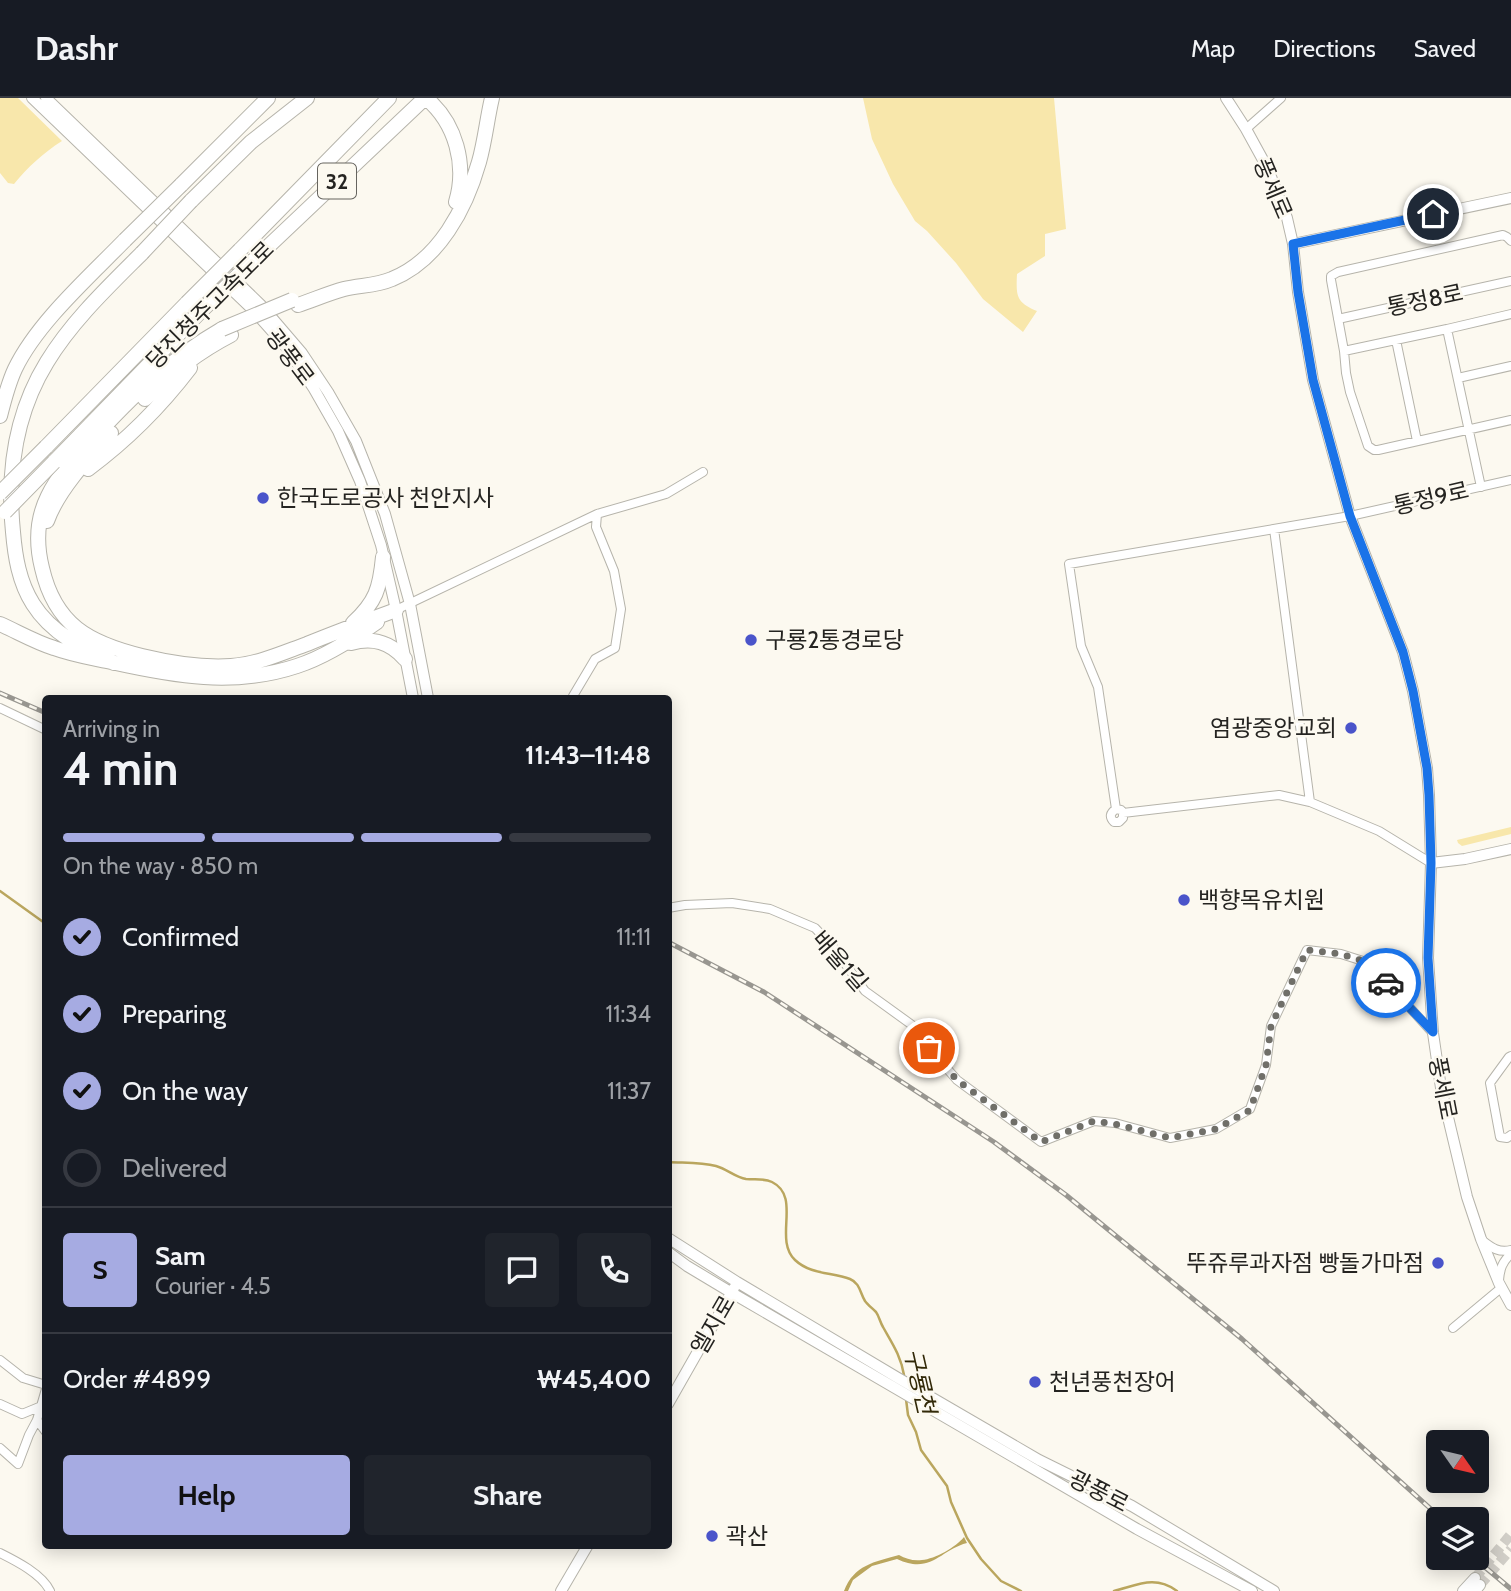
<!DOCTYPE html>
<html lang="en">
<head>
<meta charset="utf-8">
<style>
  :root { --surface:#171b24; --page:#20242c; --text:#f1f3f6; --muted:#9ea1a6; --line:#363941; --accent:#a6abe2 }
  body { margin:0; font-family:Cabin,"Noto Sans KR",sans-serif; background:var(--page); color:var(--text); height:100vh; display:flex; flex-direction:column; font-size:26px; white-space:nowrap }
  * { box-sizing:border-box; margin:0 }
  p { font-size:23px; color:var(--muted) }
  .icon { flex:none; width:38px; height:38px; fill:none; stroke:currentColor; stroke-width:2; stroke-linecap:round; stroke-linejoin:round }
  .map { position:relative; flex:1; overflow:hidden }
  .side { position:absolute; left:42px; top:597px; width:630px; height:854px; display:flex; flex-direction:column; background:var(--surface); border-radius:7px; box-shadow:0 4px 18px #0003 }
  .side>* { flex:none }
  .needle { width:46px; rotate:124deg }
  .tools { position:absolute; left:1426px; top:1332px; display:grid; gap:14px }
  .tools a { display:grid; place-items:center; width:63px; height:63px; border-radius:7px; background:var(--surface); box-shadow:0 4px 18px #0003; font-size:35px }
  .pin { position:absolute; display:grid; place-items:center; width:60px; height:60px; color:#fff; margin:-30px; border:4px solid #fff; border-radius:50%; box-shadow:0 2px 7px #0007 }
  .courier { position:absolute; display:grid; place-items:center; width:70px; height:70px; margin:-35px; border:5px solid #1a73e8; border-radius:50%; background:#fff; color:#222; box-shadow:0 2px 9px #0007 }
  .headline em { font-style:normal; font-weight:700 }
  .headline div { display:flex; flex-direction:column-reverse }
  .headline { display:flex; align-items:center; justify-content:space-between; height:119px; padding:0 21px }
  h1 { font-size:46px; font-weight:700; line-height:52px }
  .bar { display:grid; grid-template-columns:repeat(4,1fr); gap:10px 7px; align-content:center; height:84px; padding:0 21px }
  .bar i { height:9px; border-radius:5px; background:var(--line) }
  .bar .selected { background:var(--accent) }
  .bar p { grid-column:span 4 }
  .line { display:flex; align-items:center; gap:18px; padding:0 21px; border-top:2px solid var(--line) }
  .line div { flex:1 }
  .round { display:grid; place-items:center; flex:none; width:74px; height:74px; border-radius:7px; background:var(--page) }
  ol { padding:0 21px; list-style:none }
  li { display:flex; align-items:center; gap:21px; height:77px }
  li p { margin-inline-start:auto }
  li .icon { padding:7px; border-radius:50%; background:var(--accent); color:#111; stroke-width:4 }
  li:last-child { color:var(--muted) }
  li i { width:38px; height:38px; border:4px solid var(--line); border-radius:50% }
  .action { display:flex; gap:14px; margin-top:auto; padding:14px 21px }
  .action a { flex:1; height:80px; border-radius:7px; background:var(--accent); color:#111; font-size:28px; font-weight:700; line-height:80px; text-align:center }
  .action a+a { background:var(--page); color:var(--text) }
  header { display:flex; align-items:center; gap:42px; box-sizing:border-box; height:98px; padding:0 35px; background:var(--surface); border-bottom:2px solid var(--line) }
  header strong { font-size:33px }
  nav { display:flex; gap:38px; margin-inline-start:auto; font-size:24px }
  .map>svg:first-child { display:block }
</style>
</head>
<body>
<header>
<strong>Dashr</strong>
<nav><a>Map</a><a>Directions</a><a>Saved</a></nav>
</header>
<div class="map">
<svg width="1511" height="1493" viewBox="0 0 1511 1493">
  <rect width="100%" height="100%" fill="#fcf9f0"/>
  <path fill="#f8e7ab" d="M0,0H18L62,43C43,55 28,69 14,86L8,85L0,75Z
    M863,0H1054L1066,131L1045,136V158L1017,176C1016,198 1016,204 1037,213L1023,234L983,201L956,165L927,133L915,123L893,86L872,41Z
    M1511,729V736L1462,748L1458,745L1457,742Z"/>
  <path fill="#baa65e" d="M964,1439L967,1445C940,1452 931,1477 897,1461L872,1468L853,1482L848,1493H844C854,1467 874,1464 899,1457C906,1461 913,1463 922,1462C935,1461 956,1449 964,1439Z"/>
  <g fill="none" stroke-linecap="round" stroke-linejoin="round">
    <path stroke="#baa65e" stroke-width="2.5" d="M0,793L46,826
      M668,1064C685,1065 701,1064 716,1068C727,1071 735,1079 746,1081C755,1082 764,1080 772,1084C802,1099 773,1141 795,1162C811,1177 832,1174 850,1181C860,1185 860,1195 865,1203C868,1207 872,1210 876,1214C879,1218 880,1224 883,1229C892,1245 901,1258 904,1277
      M906,1301L908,1317L916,1334L921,1352L947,1388L951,1404L967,1440L981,1461L1001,1483L1021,1493
      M1114,1493C1138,1487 1155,1477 1177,1493"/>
    <path stroke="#d1cec7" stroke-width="10" stroke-dasharray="10 5" stroke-linecap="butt" d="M1475,1480L1511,1436
      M1480,1487L1511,1451"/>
    <g stroke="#b6b4ab" stroke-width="10">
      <path id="street" d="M1246,31L1281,0
        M1511,143L1507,139L1503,137L1338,174L1331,178V182L1344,253L1346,275L1350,294L1368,348L1374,352H1378L1511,322
        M1338,221L1511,183
        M1396,242L1417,343
        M1344,253L1447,231
        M1458,280L1511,268
        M1481,389L1447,231L1511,216
        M1274,431L1310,704
        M396,512L597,416
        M575,600L573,598L595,561L615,550L621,511L614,473L596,429L597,416L666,396L703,374
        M0,610L46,632
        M1116,711L1098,589L1081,548L1069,466L1350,418L1511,382
        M1123,715V720L1119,724H1114C1109,719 1110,715 1116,711L1121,712L1123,715L1279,697L1310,704L1379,733L1431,765
        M668,810L685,807L732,805L770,811L815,830L833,849L865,893L912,927L929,950L957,982L1041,1044L1094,1023L1115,1025L1170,1040L1216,1031L1250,1011L1266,967L1271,928L1307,852L1341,856L1363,863L1389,887L1433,935
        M1511,958L1509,959L1490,985L1500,1039L1507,1040L1511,1037
        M1483,1143C1492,1150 1499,1155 1511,1152
        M1499,1182C1500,1171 1502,1164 1511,1156
        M1453,1230L1501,1190
        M0,1262L23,1280L46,1287
        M0,1306L22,1316L39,1309
        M37,1322L46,1334
        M0,1350L18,1366L29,1337L37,1322L46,1291
        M0,1455C16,1463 42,1476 50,1493"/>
    </g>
    <g stroke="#b6b4ab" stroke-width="12">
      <path id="secondary" d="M32,0L255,214L287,250L314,291L338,333L360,383L381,447L396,512L413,600
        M46,0L260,206L302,255L328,294L356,343L385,416L410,506L428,600
        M1226,0L1246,31L1268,71L1287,120L1293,146L1298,194L1313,282L1350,418L1403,554L1413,593L1427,670L1429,697L1431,765L1428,860L1433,935L1441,990L1467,1099L1481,1141L1499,1185L1511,1207
        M1293,146L1511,100
        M1431,765L1465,761L1511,751
        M668,1140L737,1184L898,1280L1039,1362L1132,1408L1274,1493
        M668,1154L687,1168L732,1195L1137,1431L1252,1493
        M668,1306L734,1190
        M561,1493L588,1447
        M1463,1493L1475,1480
        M1475,1493L1480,1487"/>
    </g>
    <g stroke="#b6b4ab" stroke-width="16">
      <path id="highway" d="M426,0C456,25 467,67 456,104
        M181,87L268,0
        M191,103L251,44L307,0
        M240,152L389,0
        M256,160L425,0
        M298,207C313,202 329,195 344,191C360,187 376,188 392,181C439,162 466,110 479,64C485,43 487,21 492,0
        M222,231C170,261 131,299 90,344C75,360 58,377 48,398C37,420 36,446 42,470C55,527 89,545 142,558C171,565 201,570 231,568C258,566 282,555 307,546C336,534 366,523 396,512
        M145,301C170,276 200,253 231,237
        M0,318C4,302 8,286 15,271C37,225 89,179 125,142
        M46,349L187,205
        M54,364L200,214
        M88,371C126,343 161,308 190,270
        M47,423C58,392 88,360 111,335
        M353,525C376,504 380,490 383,459
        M0,526C18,534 35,544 54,550C73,557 92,560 111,564C174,578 234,589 297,568C325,559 353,541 377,524
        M351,545C373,539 390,544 405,561
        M114,565C83,551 51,535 33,506C19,484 15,458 13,434C7,374 15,316 47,264C72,223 108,189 142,155"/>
    </g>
    <use href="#street" stroke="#fff" stroke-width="8"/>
    <use href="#secondary" stroke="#fff" stroke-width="10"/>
    <use href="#highway" stroke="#fff" stroke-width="14"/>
    <g stroke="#989690" stroke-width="5">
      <path id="rail" d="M0,595L46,615
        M668,844L764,894L994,1044L1066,1097L1242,1241L1442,1421
        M1474,1460L1511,1491"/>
    </g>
    <use href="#rail" stroke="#fcf9f0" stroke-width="2.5" stroke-dasharray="8" stroke-linecap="butt"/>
    <g stroke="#b6b4ab" stroke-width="16" stroke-linecap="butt">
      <path id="highway-bridge" d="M125,142L181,87
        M142,155L191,103
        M187,205L240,152
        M200,214L256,160
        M222,231L292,202
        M0,395L46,349
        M5,414L54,364"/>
    </g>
    <use href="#highway-bridge" stroke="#fff" stroke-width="14"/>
  </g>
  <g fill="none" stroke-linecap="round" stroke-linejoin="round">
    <path stroke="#706f69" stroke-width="7" stroke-dasharray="0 12.6" d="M929,950L957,982L1041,1044L1094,1023L1115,1026L1170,1040L1216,1031L1250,1012L1266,967L1271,928L1307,852L1341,856L1363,863L1386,885"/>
    <path stroke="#1a73e8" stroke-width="9" d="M1386,885L1433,934L1428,860L1431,765L1429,697L1427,670L1413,593L1403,554L1350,418L1313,282L1298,194L1293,146L1433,116"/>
  </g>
  <g fill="#4a54ca" stroke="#fcf9f0" stroke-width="2.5">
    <circle cx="263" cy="400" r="7"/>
    <circle cx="751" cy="542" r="7"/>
    <circle cx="1351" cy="630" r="7"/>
    <circle cx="1184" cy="802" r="7"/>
    <circle cx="1438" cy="1165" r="7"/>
    <circle cx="1035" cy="1284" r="7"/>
    <circle cx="712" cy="1438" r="7"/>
  </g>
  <g text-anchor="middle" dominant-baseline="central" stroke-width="5" stroke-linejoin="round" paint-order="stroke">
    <rect fill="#fcf9f0" stroke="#66645f" stroke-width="2" x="318" y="65.5" width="38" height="35" rx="5"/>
    <g font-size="21" font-weight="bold" fill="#252421">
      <text x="337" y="83">32</text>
    </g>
    <g font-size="23" fill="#252421" stroke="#fcf9f0">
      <text transform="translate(1273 90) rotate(67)">풍세로</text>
      <text transform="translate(1425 202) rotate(-12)">통정8로</text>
      <text transform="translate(210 207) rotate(-45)">당진청주고속도로</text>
      <text transform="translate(290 259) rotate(53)">광풍로</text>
      <text transform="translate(1431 400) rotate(-13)">통정9로</text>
      <text transform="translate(840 863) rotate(49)">배울1길</text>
      <text transform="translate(1443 990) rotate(79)">풍세로</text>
      <text transform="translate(713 1227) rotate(-60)">엘지로</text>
      <text transform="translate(1099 1393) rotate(27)">광풍로</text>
    </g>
    <g font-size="23" fill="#252421" stroke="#fcf9f0" text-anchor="start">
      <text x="277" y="400">한국도로공사 천안지사</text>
      <text x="765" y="542">구룡2통경로당</text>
      <text x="1337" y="630" text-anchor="end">염광중앙교회</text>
      <text x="1198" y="802">백향목유치원</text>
      <text x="1424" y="1165" text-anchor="end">뚜쥬루과자점 빵돌가마점</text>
      <text x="1049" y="1284">천년풍천장어</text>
      <text x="726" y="1438">곽산</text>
    </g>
    <g font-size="24" font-style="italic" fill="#322908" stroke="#fcf9f0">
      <text transform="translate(920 1283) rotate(77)">구룡천</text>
    </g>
  </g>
</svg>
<div class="tools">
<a><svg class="needle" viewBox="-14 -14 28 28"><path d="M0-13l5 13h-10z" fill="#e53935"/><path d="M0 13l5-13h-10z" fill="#9ea1a6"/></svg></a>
<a><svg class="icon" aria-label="layers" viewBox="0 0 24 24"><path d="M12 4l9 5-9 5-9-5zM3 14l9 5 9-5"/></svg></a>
</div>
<div class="pin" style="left:929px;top:950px;background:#ea580c"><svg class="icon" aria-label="bag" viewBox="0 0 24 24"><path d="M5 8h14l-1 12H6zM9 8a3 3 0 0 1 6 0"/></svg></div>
<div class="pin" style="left:1433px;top:116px;background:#1f2937"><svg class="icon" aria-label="home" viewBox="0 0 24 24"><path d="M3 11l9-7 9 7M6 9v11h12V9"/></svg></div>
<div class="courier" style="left:1386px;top:885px"><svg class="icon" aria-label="car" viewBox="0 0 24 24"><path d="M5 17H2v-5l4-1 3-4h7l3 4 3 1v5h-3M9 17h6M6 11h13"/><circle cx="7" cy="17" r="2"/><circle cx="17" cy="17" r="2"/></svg></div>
<section class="side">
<div class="headline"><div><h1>4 min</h1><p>Arriving in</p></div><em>11:43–11:48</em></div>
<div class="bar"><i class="selected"></i><i class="selected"></i><i class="selected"></i><i></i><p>On the way · 850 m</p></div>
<ol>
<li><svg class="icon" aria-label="check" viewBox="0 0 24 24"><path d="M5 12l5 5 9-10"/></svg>Confirmed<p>11:11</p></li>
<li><svg class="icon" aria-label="check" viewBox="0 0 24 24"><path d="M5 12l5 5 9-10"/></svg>Preparing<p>11:34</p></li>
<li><svg class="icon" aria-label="check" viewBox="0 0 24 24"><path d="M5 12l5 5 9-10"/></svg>On the way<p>11:37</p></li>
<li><i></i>Delivered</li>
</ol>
<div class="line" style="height:126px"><b class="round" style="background:var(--accent);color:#111">S</b><div><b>Sam</b><p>Courier · 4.5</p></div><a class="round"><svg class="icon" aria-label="chat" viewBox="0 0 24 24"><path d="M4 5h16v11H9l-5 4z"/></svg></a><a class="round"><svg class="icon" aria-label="phone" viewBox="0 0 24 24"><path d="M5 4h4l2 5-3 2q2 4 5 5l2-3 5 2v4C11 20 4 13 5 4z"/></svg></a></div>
<div class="line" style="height:91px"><div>Order #4899</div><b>₩45,400</b></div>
<div class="action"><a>Help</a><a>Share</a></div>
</section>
</div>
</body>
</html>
